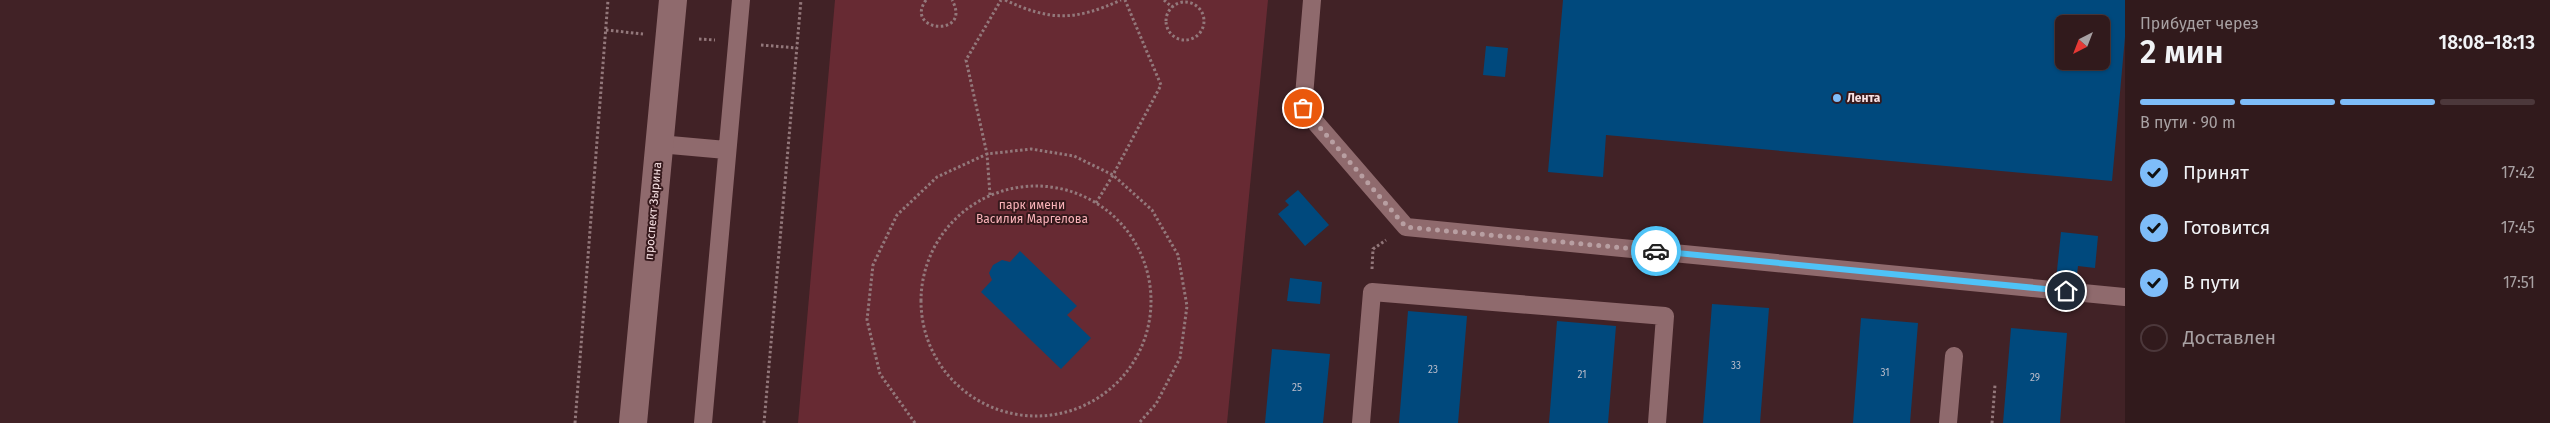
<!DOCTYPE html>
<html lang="ru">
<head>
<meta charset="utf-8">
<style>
  :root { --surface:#311a1c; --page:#392325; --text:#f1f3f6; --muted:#a8a1a3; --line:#4c383b; --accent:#7ebdf9 }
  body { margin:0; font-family:"Fira Sans",sans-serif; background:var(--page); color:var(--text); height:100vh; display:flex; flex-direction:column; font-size:19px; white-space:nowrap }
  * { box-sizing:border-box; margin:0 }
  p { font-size:16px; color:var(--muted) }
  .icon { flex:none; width:28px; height:28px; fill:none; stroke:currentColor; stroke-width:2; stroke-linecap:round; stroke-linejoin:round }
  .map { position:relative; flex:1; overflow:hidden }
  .panel { display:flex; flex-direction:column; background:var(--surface); width:425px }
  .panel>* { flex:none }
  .needle { width:32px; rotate:222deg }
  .controls { position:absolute; left:2055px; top:15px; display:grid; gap:10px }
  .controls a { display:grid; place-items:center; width:55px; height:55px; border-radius:8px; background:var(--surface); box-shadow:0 1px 4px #0004,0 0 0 1px var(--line); font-size:25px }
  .pin { position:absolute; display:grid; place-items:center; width:42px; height:42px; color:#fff; margin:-21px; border:2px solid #fff; border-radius:50%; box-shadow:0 1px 5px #0007 }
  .courier { position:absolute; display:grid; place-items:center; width:50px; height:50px; margin:-25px; border:4px solid #4fc3f7; border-radius:50%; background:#fff; color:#222; box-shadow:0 1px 6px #0007 }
  .headline em { font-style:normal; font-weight:600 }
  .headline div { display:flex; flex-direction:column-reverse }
  .headline { display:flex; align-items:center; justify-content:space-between; height:85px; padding:0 15px }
  h1 { font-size:32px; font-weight:600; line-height:38px }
  .bar { display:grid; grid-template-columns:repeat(4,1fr); gap:8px 5px; align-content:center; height:60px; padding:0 15px }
  .bar i { height:6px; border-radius:4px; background:var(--line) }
  .bar .active { background:var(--accent) }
  .bar p { grid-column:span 4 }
  ol { padding:0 15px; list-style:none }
  li { display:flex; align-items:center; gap:15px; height:55px }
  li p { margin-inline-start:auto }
  li .icon { padding:5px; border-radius:50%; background:var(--accent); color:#111; stroke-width:4 }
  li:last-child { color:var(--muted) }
  li i { width:28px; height:28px; border:2px solid var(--line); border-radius:50% }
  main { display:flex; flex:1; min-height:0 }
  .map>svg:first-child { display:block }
</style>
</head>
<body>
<main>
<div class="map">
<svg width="2125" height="423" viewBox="0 0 2125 423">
  <rect width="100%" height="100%" fill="#412226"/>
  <path fill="#672a33" d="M835,0H1268L1227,423H798Z"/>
  <path fill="#00497d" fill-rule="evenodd" d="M1563,0H2125V37L2112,181L1606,135L1603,177L1548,172ZM2064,24H2101V61H2064Z
    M1486,46L1508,48L1505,77L1483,75Z
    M1298,190L1329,225L1305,246L1278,214L1289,205L1285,201Z
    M2061,232L2098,236L2095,268L2078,266L2076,283L2056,280Z
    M1020,251L1077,306L1067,315L1091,338L1061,369L981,292L992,280L989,273L993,265L1002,260L1010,262Z
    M1290,278L1322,282L1320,304L1287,301Z
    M1712,304L1769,308L1760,423H1703Z
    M1408,311L1467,316L1458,423H1399Z
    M1861,318L1918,323L1910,423H1853Z
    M1557,321L1616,326L1608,423H1549Z
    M2011,328L2067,333L2060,423H2003Z
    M1272,349L1330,354L1323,423H1265Z"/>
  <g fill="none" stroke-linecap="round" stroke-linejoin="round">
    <path stroke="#93787b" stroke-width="3" stroke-dasharray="2.5 2.5" stroke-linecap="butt" d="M926,0C903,32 973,38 952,0
      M1005,0C1050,21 1075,21 1121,0
      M1164,0L1172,7
      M1166 21a19 19 0 1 1 38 0a19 19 0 1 1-38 0Z
      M606,30L643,34
      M699,39L715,40
      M761,45L797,48
      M921 301a115 115 0 1 1 230 0a115 115 0 1 1-230 0Z
      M990,195L987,154L966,60L1001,0
      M1096,203L1113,175L1161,85L1125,0
      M1372,269L1373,249L1386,240
      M575,423L608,0
      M764,423L801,0
      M915,423L880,374L867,320L873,265L897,215L937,177L987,154L1031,149L1074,156L1113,175L1152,210L1178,255L1187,306L1180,358L1156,404L1139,423
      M1992,423L1995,385"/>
    <path stroke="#8f6a6d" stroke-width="18" d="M1312,0L1303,108L1406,227L2125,297
      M659,144L726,150
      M703,423L741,0
      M1361,423L1372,292L1665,316L1657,423
      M1948,423L1954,356"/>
    <path stroke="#8f6a6d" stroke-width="28" d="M633,423L673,0"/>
  </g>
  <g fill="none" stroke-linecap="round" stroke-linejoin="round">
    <path stroke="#b89fa2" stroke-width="5" stroke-dasharray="0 9" d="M1303,108L1406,227L1656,251"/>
    <path stroke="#4fc3f7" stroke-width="6" d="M1656,251L2066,291"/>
  </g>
  <circle fill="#7ebdf9" stroke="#36191c" stroke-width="2" cx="1837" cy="98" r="5"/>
  <g text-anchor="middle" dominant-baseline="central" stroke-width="4" stroke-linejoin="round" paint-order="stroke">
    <g font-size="10" fill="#babcca">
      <text x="1736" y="366">33</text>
      <text x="1433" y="370">23</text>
      <text x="1885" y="373">31</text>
      <text x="1582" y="375">21</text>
      <text x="2035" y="378">29</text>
      <text x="1297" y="388">25</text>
    </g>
    <g font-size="12" font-weight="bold" fill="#f8e2e4" stroke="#36191c" text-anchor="start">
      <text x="1847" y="98">Лента</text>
    </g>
    <g font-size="12" fill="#fab3b9" stroke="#36191c">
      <text x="1032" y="205">парк имени<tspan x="1032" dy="14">Василия Маргелова</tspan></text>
    </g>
    <g font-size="12" fill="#f8e2e4" stroke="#36191c">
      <text transform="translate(653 211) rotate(-85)">проспект Зырина</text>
    </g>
  </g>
</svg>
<div class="controls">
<a><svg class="needle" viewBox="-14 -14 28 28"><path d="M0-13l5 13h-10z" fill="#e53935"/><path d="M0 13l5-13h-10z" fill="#a8a1a3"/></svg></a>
</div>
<div class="pin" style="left:1303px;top:108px;background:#ea580c"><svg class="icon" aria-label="bag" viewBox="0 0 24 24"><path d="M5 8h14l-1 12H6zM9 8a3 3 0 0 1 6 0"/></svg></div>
<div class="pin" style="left:2066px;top:291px;background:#1f2937"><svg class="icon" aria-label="home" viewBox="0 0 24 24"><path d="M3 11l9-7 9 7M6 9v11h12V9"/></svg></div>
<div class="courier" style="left:1656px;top:251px"><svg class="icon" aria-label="car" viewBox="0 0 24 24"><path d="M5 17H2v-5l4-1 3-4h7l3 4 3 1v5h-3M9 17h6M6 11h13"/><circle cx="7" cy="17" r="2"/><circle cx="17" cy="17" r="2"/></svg></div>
</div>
<section class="panel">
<div class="headline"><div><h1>2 мин</h1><p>Прибудет через</p></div><em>18:08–18:13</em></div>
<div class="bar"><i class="active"></i><i class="active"></i><i class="active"></i><i></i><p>В пути · 90 m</p></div>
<ol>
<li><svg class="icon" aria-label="check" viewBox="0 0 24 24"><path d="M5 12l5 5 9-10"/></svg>Принят<p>17:42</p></li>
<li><svg class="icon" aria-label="check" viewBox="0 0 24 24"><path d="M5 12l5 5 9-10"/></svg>Готовится<p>17:45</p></li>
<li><svg class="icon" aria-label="check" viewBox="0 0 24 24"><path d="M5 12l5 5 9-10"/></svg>В пути<p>17:51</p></li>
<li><i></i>Доставлен</li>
</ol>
</section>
</main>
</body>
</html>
